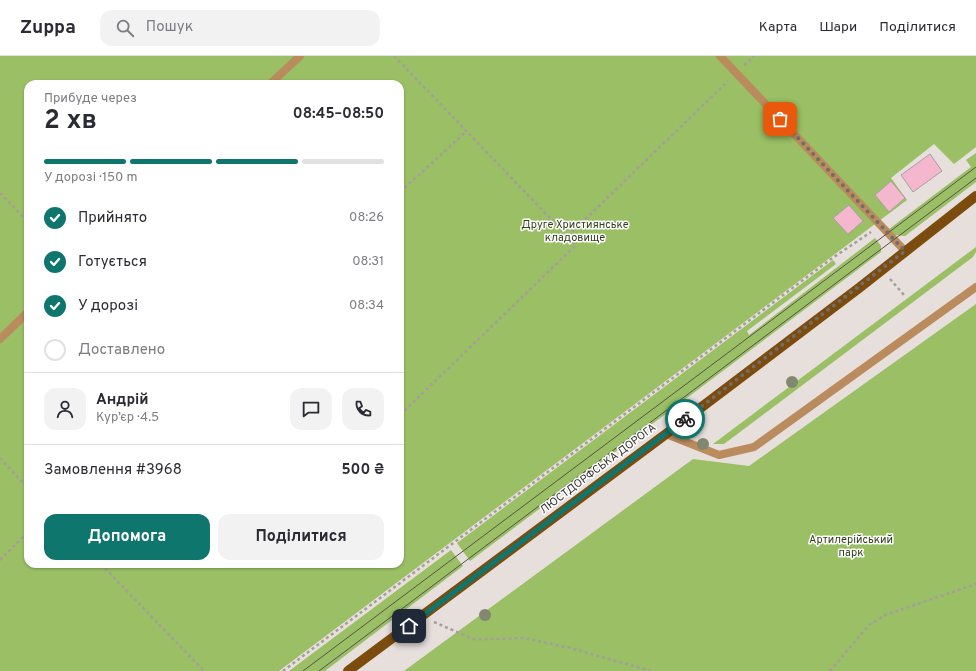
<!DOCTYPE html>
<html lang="uk">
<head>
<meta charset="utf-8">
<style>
  :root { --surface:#fff; --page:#f2f2f3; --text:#2b2b33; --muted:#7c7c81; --line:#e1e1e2; --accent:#0f766e }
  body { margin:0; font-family:Overpass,sans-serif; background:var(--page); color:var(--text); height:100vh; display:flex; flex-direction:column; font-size:15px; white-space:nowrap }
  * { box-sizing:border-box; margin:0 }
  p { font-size:13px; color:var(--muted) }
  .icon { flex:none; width:22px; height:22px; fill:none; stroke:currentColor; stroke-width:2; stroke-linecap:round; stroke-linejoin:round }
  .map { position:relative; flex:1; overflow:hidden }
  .details { position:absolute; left:24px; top:24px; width:380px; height:488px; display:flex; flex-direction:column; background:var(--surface); border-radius:12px; box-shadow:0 1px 3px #0004 }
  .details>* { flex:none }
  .pin { position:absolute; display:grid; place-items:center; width:34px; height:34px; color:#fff; margin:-17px; border-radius:8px; box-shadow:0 2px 6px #0006 }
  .courier { position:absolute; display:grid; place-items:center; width:40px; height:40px; margin:-20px; border:3px solid #0f766e; border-radius:50%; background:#fff; color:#222; box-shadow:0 1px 5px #0007 }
  .headline em { font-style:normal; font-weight:700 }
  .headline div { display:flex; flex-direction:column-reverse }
  .headline { display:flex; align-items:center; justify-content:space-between; height:68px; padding:0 20px }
  h1 { font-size:26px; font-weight:700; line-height:30px }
  .bar { display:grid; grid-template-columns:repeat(4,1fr); gap:6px 4px; align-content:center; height:48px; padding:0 20px }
  .bar i { height:5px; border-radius:3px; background:var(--line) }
  .bar .on { background:var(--accent) }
  .bar p { grid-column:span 4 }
  .line { display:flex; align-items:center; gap:10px; padding:0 20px; border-top:1px solid var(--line) }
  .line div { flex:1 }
  .round { display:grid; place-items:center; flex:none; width:42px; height:42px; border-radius:12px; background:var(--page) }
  ol { padding:0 20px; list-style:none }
  li { display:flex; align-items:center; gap:12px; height:44px }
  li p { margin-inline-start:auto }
  li .icon { padding:4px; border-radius:50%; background:var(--accent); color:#fff; stroke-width:4 }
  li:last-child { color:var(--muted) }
  li i { width:22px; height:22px; border:2px solid var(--line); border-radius:50% }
  .cta { display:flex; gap:8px; margin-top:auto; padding:8px 20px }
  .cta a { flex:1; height:46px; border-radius:12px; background:var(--accent); color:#fff; font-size:16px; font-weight:700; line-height:46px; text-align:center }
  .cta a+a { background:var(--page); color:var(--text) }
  header { display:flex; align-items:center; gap:24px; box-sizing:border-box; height:56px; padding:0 20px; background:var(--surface); border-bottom:1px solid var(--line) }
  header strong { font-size:19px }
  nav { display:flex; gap:22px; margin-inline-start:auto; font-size:14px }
  .search { width:280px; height:36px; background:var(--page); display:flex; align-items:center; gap:10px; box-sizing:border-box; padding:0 14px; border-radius:12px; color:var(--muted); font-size:15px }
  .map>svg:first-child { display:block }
</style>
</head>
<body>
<header>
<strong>Zuppa</strong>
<div class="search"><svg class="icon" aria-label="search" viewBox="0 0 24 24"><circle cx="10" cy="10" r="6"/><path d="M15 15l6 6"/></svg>Пошук</div>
<nav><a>Карта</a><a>Шари</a><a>Поділитися</a></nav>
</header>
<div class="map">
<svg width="976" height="615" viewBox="0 0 976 615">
  <rect width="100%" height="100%" fill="#e7dfdb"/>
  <path fill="#9abf64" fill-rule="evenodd" d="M0,0H976V91L954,108L934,88L891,122L907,144L279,615H0ZM28,28H400V508H28Z
    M976,97V126L905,180L894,179L889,173L971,111L966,104Z
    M875,182L881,190V196L470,505L457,487L833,204L836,208L747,275L749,279Z
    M976,191V196L973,201L724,388H713Z
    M976,248V615H404L693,403L749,410Z
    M451,494L463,510L325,615H289Z"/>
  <path fill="#f5b7ce" stroke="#a79fa2" d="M930,98L942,115L913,136L901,119Z
    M891,125L905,142L889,156L875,139Z
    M849,149L863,165L848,178L833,162Z"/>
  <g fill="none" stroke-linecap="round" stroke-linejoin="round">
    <path stroke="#a49e9a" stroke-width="2.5" stroke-dasharray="3 3" stroke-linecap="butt" d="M394,0L576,189L400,359
      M744,9L754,0
      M400,136L467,75
      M0,137L28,166
      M568,180L728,25
      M890,223L904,239
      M0,402L28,432
      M0,504L28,476
      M101,508L204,615
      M434,566L473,583H496L524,582L570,592L651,615
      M283,615L831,203L871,176
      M830,615L869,569L885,559L976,528"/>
    <path stroke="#ba8b5c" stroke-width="8" d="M720,0L905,195
      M270,28L300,0
      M0,283L28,256
      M666,378L719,399L754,391L976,231"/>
    <path stroke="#7c4b0e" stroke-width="10" d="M348,615L666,378L859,232L976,140"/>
    <path stroke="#56524f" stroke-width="1" d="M303,615L976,111
      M319,615L976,122"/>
  </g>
  <g fill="#828770">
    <circle cx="792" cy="326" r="6"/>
    <circle cx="703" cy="388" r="6"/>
    <circle cx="485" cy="559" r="6"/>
  </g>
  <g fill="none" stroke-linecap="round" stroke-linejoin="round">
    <path stroke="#716d6a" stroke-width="4" stroke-dasharray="0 7.2" d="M685,363L905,195L780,63"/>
    <path stroke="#0f766e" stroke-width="5" d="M409,570L685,363"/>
  </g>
  <g text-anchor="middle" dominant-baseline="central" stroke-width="3" stroke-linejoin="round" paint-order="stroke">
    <g font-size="11" fill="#303f19" stroke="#fff">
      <text x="575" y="169">Друге Християнське<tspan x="575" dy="13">кладовище</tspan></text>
      <text x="851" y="484">Артилерійський<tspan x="851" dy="13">парк</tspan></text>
    </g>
    <g font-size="11" fill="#322f2d" stroke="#fff">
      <text transform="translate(598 413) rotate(-37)">ЛЮСТДОРФСЬКА ДОРОГА</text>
    </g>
  </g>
</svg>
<div class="pin" style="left:780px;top:63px;background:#ea580c"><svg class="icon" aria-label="bag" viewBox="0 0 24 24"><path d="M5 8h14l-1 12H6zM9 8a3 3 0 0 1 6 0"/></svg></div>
<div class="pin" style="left:409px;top:570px;background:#1f2937"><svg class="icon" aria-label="home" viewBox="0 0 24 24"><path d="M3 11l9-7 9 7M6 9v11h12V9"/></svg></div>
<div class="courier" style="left:685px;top:363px"><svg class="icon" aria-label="bike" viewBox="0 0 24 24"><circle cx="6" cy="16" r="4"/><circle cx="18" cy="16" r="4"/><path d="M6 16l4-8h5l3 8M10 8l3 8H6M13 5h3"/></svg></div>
<section class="details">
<div class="headline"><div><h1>2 хв</h1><p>Прибуде через</p></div><em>08:45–08:50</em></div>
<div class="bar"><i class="on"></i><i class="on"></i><i class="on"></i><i></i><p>У дорозі · 150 m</p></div>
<ol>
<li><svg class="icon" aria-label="check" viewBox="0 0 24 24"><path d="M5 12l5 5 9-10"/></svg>Прийнято<p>08:26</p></li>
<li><svg class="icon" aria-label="check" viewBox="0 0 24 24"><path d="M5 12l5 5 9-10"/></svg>Готується<p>08:31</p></li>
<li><svg class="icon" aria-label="check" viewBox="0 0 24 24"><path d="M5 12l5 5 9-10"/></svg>У дорозі<p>08:34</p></li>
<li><i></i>Доставлено</li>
</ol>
<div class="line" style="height:72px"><a class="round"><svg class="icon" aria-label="person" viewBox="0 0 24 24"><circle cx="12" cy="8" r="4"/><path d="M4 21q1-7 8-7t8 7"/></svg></a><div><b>Андрій</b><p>Кур’єр · 4.5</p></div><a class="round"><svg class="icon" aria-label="chat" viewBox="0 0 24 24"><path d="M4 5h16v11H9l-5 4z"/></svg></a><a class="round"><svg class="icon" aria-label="phone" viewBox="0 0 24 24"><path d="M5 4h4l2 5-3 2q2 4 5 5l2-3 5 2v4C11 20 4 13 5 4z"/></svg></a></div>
<div class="line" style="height:52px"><div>Замовлення #3968</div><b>500 ₴</b></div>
<div class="cta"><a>Допомога</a><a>Поділитися</a></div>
</section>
</div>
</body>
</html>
